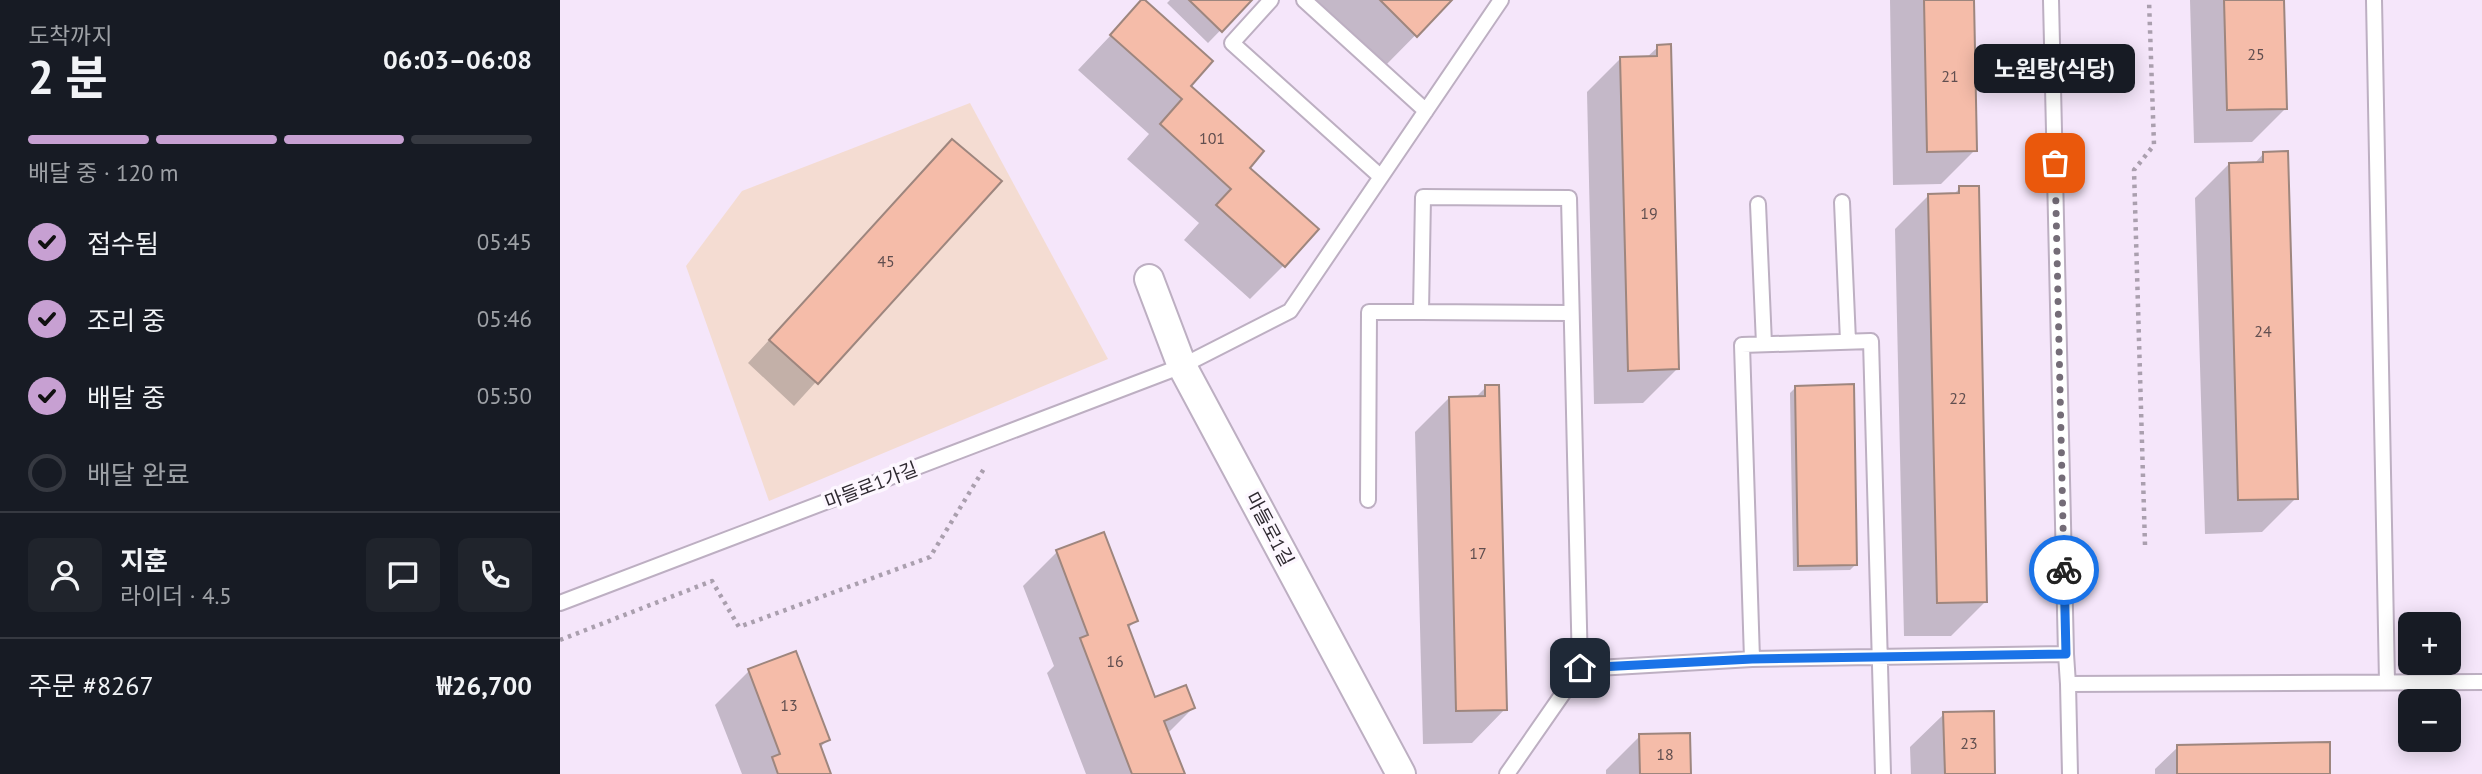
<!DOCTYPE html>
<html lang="ko">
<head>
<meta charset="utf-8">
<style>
  :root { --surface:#171b24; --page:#20242c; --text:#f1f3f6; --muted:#9ea1a6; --line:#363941; --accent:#c7a0d2 }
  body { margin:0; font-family:"PT Sans","Noto Sans KR",sans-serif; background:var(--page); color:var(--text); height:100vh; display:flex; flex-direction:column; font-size:26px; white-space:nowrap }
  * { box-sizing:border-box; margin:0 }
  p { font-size:23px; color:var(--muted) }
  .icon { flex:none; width:38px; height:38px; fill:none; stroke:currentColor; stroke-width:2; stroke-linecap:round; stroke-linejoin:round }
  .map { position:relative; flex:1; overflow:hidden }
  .details { display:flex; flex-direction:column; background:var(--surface); width:560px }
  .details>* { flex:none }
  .controls { position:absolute; left:1838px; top:612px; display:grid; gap:14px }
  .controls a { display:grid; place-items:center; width:63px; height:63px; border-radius:10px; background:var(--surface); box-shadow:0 4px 18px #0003; font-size:35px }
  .pin { position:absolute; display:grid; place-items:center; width:60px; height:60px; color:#fff; margin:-30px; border-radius:14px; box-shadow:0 4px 10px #0006 }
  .courier { position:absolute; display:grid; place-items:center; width:70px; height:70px; margin:-35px; border:5px solid #1a73e8; border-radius:50%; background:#fff; color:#222; box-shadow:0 2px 9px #0007 }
  .bubble { position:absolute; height:49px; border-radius:10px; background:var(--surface); box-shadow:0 4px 18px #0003; font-size:23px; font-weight:700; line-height:49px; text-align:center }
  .summary em { font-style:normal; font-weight:700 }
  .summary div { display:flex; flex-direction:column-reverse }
  .summary { display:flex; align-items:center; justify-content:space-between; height:119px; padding:0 28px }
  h1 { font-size:46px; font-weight:700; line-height:52px }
  .bar { display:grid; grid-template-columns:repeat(4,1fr); gap:10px 7px; align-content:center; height:84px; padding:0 28px }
  .bar i { height:9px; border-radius:5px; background:var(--line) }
  .bar .active { background:var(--accent) }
  .bar p { grid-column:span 4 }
  .line { display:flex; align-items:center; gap:18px; padding:0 28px; border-top:2px solid var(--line) }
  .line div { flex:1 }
  .round { display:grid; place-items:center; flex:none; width:74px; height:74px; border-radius:10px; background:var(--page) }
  ol { padding:0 28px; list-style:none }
  li { display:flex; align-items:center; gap:21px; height:77px }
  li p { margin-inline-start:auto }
  li .icon { padding:7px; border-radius:50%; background:var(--accent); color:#111; stroke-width:4 }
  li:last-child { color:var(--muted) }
  li i { width:38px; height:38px; border:4px solid var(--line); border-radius:50% }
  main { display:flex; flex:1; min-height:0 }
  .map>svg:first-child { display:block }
</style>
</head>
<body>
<main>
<section class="details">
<div class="summary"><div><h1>2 분</h1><p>도착까지</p></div><em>06:03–06:08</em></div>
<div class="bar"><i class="active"></i><i class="active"></i><i class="active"></i><i></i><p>배달 중 · 120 m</p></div>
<ol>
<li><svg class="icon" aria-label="check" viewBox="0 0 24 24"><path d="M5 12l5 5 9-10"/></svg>접수됨<p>05:45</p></li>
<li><svg class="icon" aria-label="check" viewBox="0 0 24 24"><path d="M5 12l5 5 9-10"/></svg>조리 중<p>05:46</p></li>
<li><svg class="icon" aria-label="check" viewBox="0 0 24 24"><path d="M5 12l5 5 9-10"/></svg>배달 중<p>05:50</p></li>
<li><i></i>배달 완료</li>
</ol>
<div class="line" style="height:126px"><a class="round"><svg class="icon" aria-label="person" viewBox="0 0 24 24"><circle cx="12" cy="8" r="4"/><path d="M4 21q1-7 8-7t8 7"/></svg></a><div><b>지훈</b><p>라이더 · 4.5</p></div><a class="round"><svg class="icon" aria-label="chat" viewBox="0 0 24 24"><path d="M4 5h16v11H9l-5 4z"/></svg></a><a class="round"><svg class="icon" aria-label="phone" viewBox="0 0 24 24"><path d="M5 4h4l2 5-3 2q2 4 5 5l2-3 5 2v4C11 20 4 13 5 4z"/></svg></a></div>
<div class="line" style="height:91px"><div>주문 #8267</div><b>₩26,700</b></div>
</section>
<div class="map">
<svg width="1922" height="774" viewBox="0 0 1922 774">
  <rect width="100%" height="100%" fill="#f5e6fa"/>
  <path fill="#f4dcd2" d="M410,103L548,359L209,501L126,266L182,191Z"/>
  <path fill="#0003" d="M610,0H690L648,43L607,3Z
    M751,0H890L822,69Z
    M1330,0H1412L1415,150L1381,184L1333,185Z
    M1630,0H1722L1726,108L1692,142L1634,143Z
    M583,1L628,86L687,168L724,265L690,299L624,240L639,223L567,159L589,134L518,70Z
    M1098,47L1117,369L1083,403L1034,404L1027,92L1061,58H1086Z
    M1704,153L1736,498L1702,532L1645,534L1635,198L1669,164H1694Z
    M370,164L439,181L234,406L188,363Z
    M1400,188L1425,602L1391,636H1344L1335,229L1369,195H1393Z
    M926,387L945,709L912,743L863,744L855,432L889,398H915Z
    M1236,387L1296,564L1290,570L1233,571L1230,393Z
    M497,552L576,621L567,629L594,699L633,708L607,734L623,774H526L487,673L494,666L463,586Z
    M189,671L268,739L260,748L269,774H182L155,705Z
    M1384,714L1433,774H1351L1350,747Z
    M1080,736L1129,774H1046V770Z
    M1618,747L1769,774H1595V769Z"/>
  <path fill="#f5bca9" stroke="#9e867e" stroke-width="2" d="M581,0H585L653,61L631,86L704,151L690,168L759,229L725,267L656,205L671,189L600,124L622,99L550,35Z
    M629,0H692L662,32Z
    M820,0H892L857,37Z
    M1364,0H1414L1417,151L1367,152Z
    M1664,0H1724L1727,109L1667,110Z
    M1111,44L1119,369L1068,371L1060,57L1097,56V45Z
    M392,139L442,181L258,384L209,340Z
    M1728,151L1738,499L1678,500L1669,163L1703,162V152Z
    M1399,186H1419L1427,602L1377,603L1368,194L1399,193Z
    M1294,384L1297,565L1238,566L1235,386Z
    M925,385H939L947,710L896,711L889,397L925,396Z
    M544,532L578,621L568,625L595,697L626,685L635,708L604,721L625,774H572L520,638L528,635L496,550Z
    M236,651L270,740L260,744L271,774H218L212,757L220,754L188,669Z
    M1434,711L1435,774H1385L1383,712Z
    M1130,733L1131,774H1080L1079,734Z
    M1770,742V774H1617V745Z"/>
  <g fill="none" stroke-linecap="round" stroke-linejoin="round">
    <g stroke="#bdafc2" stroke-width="18">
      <path id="lane" d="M711,0L672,43L821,177
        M744,0L866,111
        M1814,0L1827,682
        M1282,202L1288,341
        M1198,204L1204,344
        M861,312L1011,313
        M808,500L809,312H861L863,197L1009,198L1020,669
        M0,603L622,366L730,311L941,0
        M1506,654L1508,684L1922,682
        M1192,659L1182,345L1311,341L1323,774
        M1508,684L1510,774
        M947,774L1020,669L1192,659L1506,654L1491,0"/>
    </g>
    <g stroke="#bdafc2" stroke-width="32">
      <path id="street" d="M589,279L622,366L841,774"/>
    </g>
    <path stroke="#aa9fae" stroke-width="4.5" stroke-dasharray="3.5 5" stroke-linecap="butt" d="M1585,545L1574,170L1594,145L1589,0
      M0,640L152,581L179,627L370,557L425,467"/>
    <use href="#lane" stroke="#fff" stroke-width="14"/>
    <use href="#street" stroke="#fff" stroke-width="28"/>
  </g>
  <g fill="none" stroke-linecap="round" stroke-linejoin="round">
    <path stroke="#746c77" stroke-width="7" stroke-dasharray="0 12.6" d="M1495,163L1504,570"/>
    <path stroke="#1a73e8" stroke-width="9" d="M1020,668L1192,659L1506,654L1504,570"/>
  </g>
  <g text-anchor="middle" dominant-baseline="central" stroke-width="7" stroke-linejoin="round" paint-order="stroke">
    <g font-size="16" fill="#604e4f">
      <text x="1696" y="54">25</text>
      <text x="1390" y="76">21</text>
      <text x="652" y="138">101</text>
      <text x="1089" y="213">19</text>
      <text x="326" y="261">45</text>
      <text x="1703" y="331">24</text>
      <text x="1398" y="398">22</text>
      <text x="918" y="553">17</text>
      <text x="555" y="661">16</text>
      <text x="229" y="705">13</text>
      <text x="1409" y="743">23</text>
      <text x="1105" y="754">18</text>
    </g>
    <g font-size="19" fill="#2f2a31" stroke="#fdf7ff">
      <text transform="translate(311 485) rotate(-21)">마들로1가길</text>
      <text transform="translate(710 529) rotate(62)">마들로1길</text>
    </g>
  </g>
</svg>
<div class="controls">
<a>+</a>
<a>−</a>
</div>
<div class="pin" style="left:1495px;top:163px;background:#ea580c"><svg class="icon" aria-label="bag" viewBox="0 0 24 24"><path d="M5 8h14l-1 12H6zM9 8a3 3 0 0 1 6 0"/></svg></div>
<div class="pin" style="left:1020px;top:668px;background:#1f2937"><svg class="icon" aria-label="home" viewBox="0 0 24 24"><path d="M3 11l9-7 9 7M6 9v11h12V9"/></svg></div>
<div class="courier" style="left:1504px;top:570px"><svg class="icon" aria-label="bike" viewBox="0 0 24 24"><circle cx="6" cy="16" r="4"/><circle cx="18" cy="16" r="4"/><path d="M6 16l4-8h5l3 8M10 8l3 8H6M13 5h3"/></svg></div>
<div class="bubble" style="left:1414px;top:44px;width:161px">노원탕(식당)</div>
</div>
</main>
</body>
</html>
